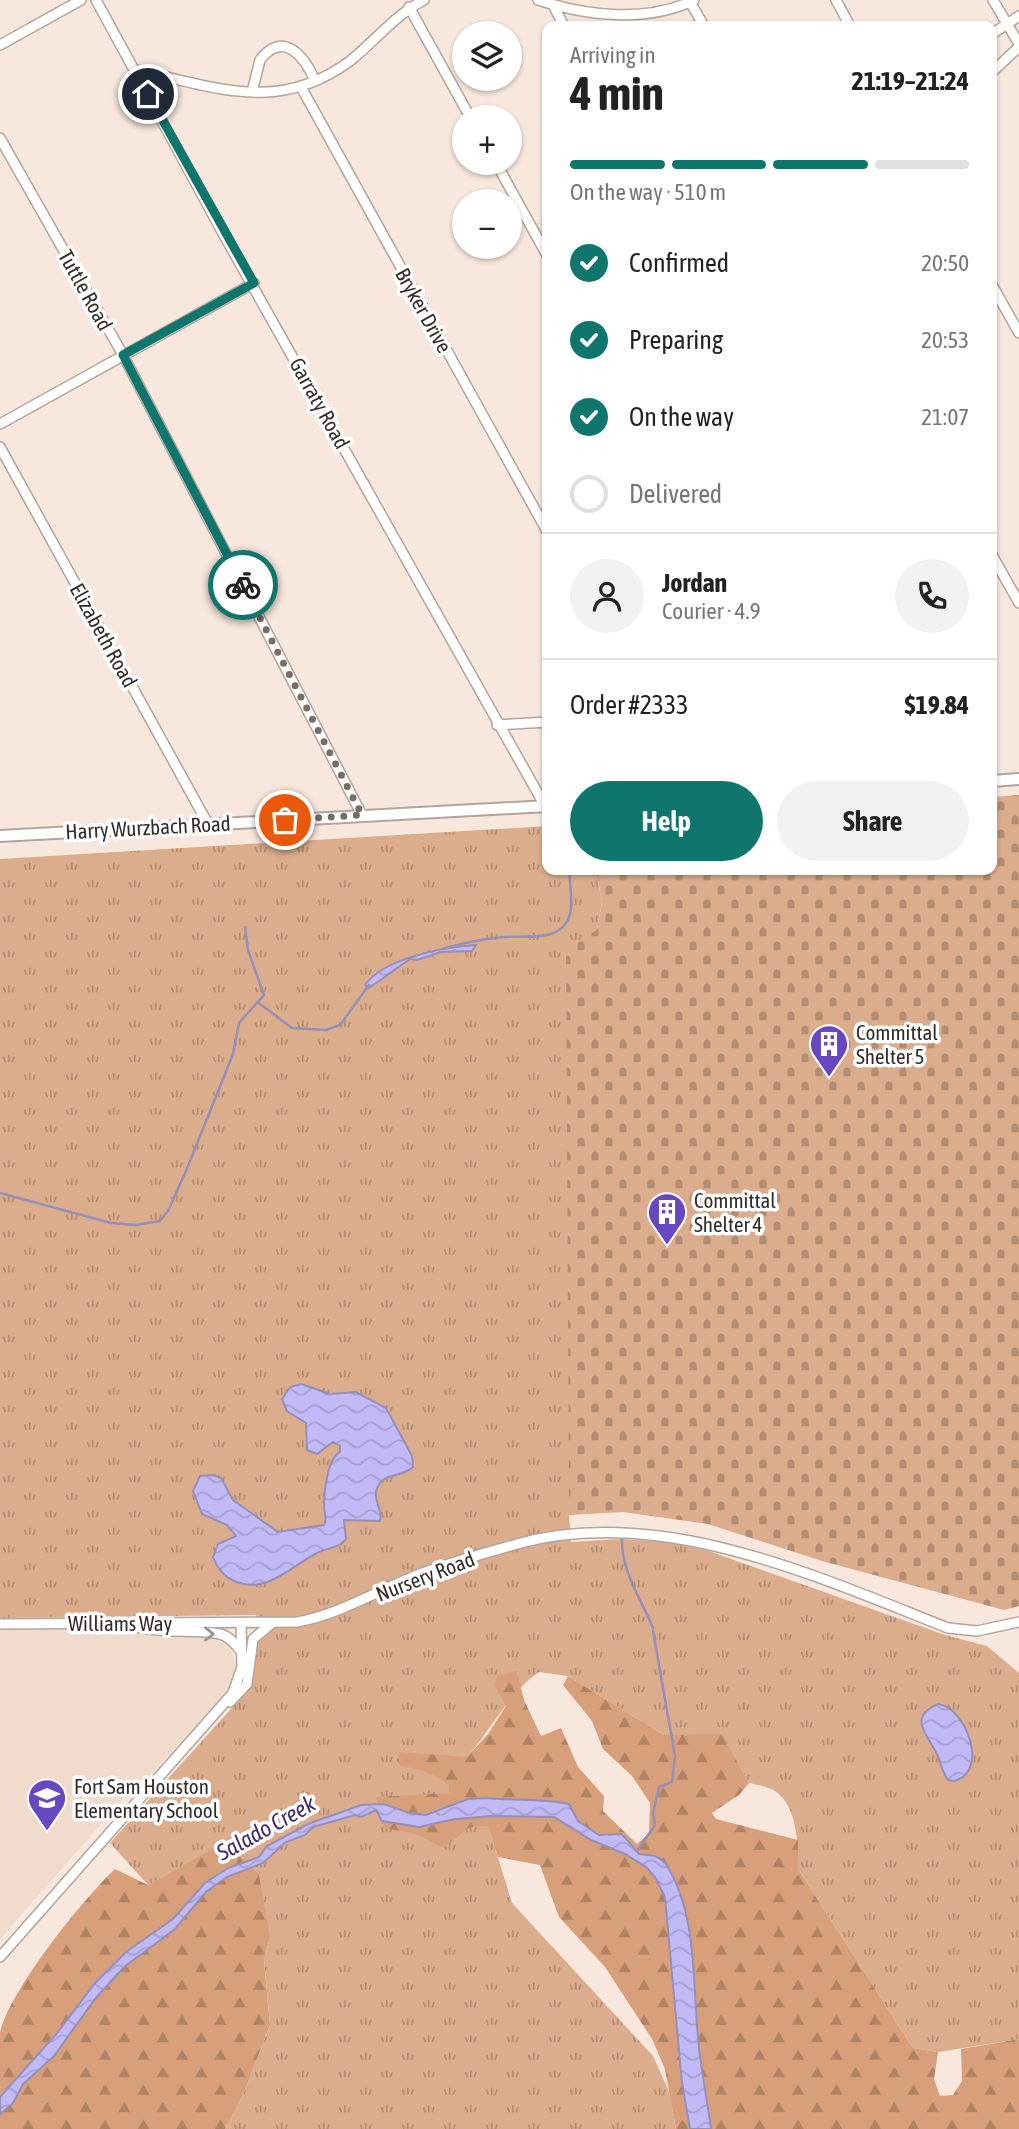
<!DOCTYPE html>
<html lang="en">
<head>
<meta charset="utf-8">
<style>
  :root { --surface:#fff; --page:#f2f2f2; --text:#222; --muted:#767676; --line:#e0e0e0; --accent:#0f766e }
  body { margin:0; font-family:"Asap Condensed",sans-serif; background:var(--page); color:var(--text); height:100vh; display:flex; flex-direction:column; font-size:26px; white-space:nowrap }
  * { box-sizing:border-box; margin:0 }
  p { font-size:23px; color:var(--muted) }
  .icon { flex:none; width:38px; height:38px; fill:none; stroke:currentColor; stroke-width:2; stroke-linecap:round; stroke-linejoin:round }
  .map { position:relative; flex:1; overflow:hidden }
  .sheet { position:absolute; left:542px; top:21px; width:455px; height:854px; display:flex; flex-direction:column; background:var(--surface); border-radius:14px; box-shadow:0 2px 5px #0004 }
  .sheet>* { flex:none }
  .buttons { position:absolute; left:452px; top:21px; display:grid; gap:14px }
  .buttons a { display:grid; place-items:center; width:70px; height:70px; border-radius:50%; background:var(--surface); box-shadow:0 2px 5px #0004; font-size:35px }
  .pin { position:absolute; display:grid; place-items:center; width:60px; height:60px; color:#fff; margin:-30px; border:4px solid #fff; border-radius:50%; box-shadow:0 2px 7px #0007 }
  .courier { position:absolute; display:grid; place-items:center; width:70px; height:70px; margin:-35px; border:5px solid #0f766e; border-radius:50%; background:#fff; color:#222; box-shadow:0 2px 9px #0007 }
  .summary em { font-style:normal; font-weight:700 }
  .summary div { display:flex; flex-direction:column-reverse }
  .summary { display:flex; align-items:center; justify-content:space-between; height:119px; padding:0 28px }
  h1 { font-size:46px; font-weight:700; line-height:52px }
  .bar { display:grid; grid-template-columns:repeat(4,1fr); gap:10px 7px; align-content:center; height:84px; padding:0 28px }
  .bar i { height:9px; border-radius:5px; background:var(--line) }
  .bar .on { background:var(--accent) }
  .bar p { grid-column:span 4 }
  .line { display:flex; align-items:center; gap:18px; padding:0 28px; border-top:2px solid var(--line) }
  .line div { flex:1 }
  .round { display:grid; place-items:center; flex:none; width:74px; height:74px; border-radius:37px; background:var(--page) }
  ol { padding:0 28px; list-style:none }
  li { display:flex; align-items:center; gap:21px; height:77px }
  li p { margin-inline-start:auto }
  li .icon { padding:7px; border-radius:50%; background:var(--accent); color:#fff; stroke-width:4 }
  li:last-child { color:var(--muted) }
  li i { width:38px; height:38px; border:4px solid var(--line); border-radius:50% }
  .action { display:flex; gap:14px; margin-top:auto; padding:14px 28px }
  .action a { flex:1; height:80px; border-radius:42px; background:var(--accent); color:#fff; font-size:28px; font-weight:700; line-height:80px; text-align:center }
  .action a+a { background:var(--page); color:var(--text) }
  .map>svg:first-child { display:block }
</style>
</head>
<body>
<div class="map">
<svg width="1019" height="2129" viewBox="0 0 1019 2129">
  <defs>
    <pattern id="grass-tufts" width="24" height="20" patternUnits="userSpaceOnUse" patternTransform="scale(1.75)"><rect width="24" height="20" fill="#dcad8d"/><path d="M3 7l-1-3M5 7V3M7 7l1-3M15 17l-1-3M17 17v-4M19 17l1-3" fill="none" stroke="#b38d73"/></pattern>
    <pattern id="forest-firs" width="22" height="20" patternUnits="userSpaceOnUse" patternTransform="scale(1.75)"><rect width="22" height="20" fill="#d8a07a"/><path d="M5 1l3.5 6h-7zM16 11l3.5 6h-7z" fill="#b08364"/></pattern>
    <pattern id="cemetery-stones" width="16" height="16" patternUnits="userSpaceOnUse" patternTransform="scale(1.75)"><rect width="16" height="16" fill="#dcad8d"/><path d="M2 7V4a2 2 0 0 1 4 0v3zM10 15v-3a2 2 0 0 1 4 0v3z" fill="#b38d73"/></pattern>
    <pattern id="water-waves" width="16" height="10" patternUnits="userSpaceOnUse" patternTransform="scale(1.75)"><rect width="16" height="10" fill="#c1baf6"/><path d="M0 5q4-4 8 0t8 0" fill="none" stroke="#a6a0d3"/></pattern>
  </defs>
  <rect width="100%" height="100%" fill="#f7e7dd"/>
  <path fill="#f1dbcc" d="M0,1628L123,1631L173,1637H213L230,1648L236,1666L231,1687L152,1773L137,1783L0,1939Z"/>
  <path fill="url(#grass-tufts)" d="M548,826V870H596L602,902L597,930L569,1515L571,1542L621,1539L666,1542L706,1550L945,1635L987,1646L1019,1673V2039L938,2052L913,2048L798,1869C798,1844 798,1807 775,1791C769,1787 757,1785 749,1783L722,1735H664L568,1676L539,1672C508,1693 492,1729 467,1757L512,1903L653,2056L670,2094L676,2129H225L243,2095L270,2025L264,1960L270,1937L225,1843L148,1885L110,1843L248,1690L258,1640L256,1615L0,1618V859Z"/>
  <path fill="url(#forest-firs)" d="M517,1671L524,1700L541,1736L561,1728L578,1767L604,1796L603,1811L637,1844L649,1833L650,1803L632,1776L603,1749L592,1721L563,1685L568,1676L664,1735L722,1734L749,1783L739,1795L712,1813L716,1819L798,1840V1869L913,2048L938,2052L934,2079L940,2096L953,2095L962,2081L961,2049L1019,2039V2129H676L665,2069L652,2039L605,1967L559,1917L540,1865L498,1857L488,1826L470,1827L443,1848L416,1834L383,1828L376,1797L449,1793V1785C433,1773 419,1769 400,1766L397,1760L399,1752L467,1757L488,1734L506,1706L495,1686L497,1675Z
    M225,1842L259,1875L270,1937L264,1960L270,2025L243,2095L225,2129H0C0,2102 0,2057 0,2033C9,1991 83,1899 115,1869L148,1885Z"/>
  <path fill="url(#cemetery-stones)" d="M1019,795V1606L1004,1610L822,1561L708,1524L623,1512L569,1515L566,948L597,930L602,902L596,870H992V797Z"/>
  <path fill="url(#water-waves)" stroke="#968fb8" stroke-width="2" d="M476,945L472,951L441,952L417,960L410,959L369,988L365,985C384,958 444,947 476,945Z
    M301,1384L330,1394L356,1392L386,1408L412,1456L413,1467C403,1478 380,1471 376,1492C374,1502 383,1510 380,1521L344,1520L346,1539C340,1548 326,1548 317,1553C290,1567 266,1595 234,1581C223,1576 217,1568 213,1557L218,1544L236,1536L227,1525L202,1514L193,1491L200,1476L213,1475L221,1478L233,1500L278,1532L324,1525C328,1517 324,1515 324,1508C324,1493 327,1459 340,1452V1446L333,1442L317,1454L307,1450L306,1423L287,1411L282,1399L290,1387Z
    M938,1704C966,1707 990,1772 954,1781L948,1780C942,1772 941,1763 937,1754C927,1734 907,1718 938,1704Z
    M487,1798C514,1801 543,1798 569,1804L578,1821L599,1835L622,1834L639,1854C651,1855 660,1855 667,1866C697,1913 693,1985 698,2039C701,2069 707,2099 711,2129H690L682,2083L665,1897L655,1877L646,1867L625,1854L591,1840L554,1817L492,1816L455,1819L419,1827L382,1821L376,1810L361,1817L355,1815L313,1827L305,1835L286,1842L263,1863L227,1877L206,1892L174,1930L124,1967L95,1999L54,2056L23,2084L13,2103L0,2114V2097L57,2033L95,1983L126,1952L173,1919L205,1883L228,1868L259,1857L267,1846L308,1824L361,1805L384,1804L409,1813L426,1815L468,1799Z"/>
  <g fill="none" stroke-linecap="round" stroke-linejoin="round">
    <path stroke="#968fb8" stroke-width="2.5" d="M443,949C462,943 484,939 503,937C525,935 562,944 570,914C573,901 570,883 569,870
      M259,1003L292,1028L326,1030L340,1025L369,985
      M0,1193L111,1223L135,1225L160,1221L168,1211L186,1171L233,1054L239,1023L264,995L248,950L245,927
      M622,1539C621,1571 641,1599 653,1628
      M637,1851L655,1825L653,1813L659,1787L672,1782L675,1756L653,1631"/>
    <g stroke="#b4a59b" stroke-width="12">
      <path id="minor" d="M96,0L225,237L545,806
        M538,0C586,16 647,23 694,0
        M836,0L850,26
        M993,0L1019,44
        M690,2L704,26
        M553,5L564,26
        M409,7L470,117
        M992,34L1019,16
        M0,45L81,0
        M135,70C214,86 277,115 350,61C375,41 395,15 424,0
        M992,72L1019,47
        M301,87L548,533
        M252,92L260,60C283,29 305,57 315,81
        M0,138L123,355L362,815
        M496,163L548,257
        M992,285L1019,333
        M0,424L254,283
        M0,447L208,824
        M992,555L1019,603
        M497,725L548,722
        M0,1624L297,1622C341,1614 378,1590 420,1574C452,1562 485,1553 517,1544C660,1504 816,1576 948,1628L977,1631L1019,1622
        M136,1627C165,1634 195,1629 220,1634C229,1636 235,1644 241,1651
        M230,1702L247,1684L253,1639L272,1623
        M0,1957L233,1693L242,1667L241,1623"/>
    </g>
    <g stroke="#b4a59b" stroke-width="14">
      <path id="major" d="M992,781L1019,779
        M0,836L548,806"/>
    </g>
    <use href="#minor" stroke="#fff" stroke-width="9"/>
    <use href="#major" stroke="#fff" stroke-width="10"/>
  </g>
  <defs><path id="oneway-chevron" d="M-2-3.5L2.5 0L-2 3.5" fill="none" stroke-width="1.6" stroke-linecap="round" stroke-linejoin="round" transform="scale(1.75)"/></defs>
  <use stroke="#989694" href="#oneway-chevron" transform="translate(209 1634) rotate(1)"/>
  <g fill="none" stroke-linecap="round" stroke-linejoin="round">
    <path stroke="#776d67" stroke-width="7" stroke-dasharray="0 12.6" d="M243,585L362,815L285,820"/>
    <path stroke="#0f766e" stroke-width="9" d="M148,94L254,283L123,355L243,585"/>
  </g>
  <defs>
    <g id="building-pin" transform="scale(2.0125)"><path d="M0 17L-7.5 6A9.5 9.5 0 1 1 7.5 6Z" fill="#6748c0" stroke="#fff"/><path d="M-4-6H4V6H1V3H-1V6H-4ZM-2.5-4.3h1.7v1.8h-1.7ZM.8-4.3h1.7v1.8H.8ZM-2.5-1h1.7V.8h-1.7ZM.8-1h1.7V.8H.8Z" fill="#fff"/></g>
    <g id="school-pin" transform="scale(2.0125)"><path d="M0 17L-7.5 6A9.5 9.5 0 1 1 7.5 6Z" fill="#6748c0" stroke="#fff"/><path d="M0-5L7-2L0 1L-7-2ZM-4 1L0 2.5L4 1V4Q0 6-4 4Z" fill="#fff"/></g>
  </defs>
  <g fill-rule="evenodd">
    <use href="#building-pin" x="829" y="1044"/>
    <use href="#building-pin" x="667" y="1212"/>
    <use href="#school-pin" x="47" y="1798"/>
  </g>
  <g text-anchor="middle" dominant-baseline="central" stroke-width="7" stroke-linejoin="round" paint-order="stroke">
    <g font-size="21" fill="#322c28" stroke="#fff">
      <text transform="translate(86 290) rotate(61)">Tuttle Road</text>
      <text transform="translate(424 310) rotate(61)">Bryker Drive</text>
      <text transform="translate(320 403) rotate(61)">Garraty Road</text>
      <text transform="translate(104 635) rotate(61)">Elizabeth Road</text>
      <text transform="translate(148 827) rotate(-3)">Harry Wurzbach Road</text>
      <text transform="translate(425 1576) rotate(-21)">Nursery Road</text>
      <text x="120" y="1623">Williams Way</text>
    </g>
    <g font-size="21" fill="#322c28" stroke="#fff" text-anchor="start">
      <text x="856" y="1032">Committal<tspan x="856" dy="24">Shelter 5</tspan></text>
      <text x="694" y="1200">Committal<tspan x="694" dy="24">Shelter 4</tspan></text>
      <text x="74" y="1786">Fort Sam Houston<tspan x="74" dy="24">Elementary School</tspan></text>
    </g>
    <g font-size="23" font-style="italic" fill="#3b2b70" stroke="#fff">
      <text transform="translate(266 1828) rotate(-29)">Salado Creek</text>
    </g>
  </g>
</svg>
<div class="buttons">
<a><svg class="icon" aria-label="layers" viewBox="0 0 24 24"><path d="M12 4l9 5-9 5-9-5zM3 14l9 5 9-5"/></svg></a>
<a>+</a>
<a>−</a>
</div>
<div class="pin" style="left:285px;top:820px;background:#ea580c"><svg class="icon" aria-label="bag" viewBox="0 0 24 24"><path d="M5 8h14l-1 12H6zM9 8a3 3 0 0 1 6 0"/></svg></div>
<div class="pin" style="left:148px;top:94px;background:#1f2937"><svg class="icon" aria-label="home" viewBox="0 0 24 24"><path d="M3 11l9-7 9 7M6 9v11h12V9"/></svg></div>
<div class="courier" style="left:243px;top:585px"><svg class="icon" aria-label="bike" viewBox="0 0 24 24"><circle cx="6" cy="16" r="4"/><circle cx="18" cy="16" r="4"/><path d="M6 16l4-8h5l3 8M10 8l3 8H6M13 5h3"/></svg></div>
<section class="sheet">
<div class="summary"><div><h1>4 min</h1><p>Arriving in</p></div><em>21:19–21:24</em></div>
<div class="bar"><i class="on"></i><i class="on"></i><i class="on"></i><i></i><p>On the way · 510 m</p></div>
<ol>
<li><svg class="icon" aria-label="check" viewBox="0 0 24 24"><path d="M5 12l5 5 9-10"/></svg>Confirmed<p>20:50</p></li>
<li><svg class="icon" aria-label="check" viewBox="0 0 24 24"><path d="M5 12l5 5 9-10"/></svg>Preparing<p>20:53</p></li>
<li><svg class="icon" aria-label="check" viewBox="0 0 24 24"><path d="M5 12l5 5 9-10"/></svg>On the way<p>21:07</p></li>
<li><i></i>Delivered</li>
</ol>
<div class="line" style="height:126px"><a class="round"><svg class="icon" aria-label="person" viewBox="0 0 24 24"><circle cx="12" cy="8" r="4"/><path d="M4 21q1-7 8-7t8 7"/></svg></a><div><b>Jordan</b><p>Courier · 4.9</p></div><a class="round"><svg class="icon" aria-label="phone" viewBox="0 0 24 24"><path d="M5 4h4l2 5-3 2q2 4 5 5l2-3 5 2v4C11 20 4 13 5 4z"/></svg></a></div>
<div class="line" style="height:91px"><div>Order #2333</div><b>$19.84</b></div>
<div class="action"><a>Help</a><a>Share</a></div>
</section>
</div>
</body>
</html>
